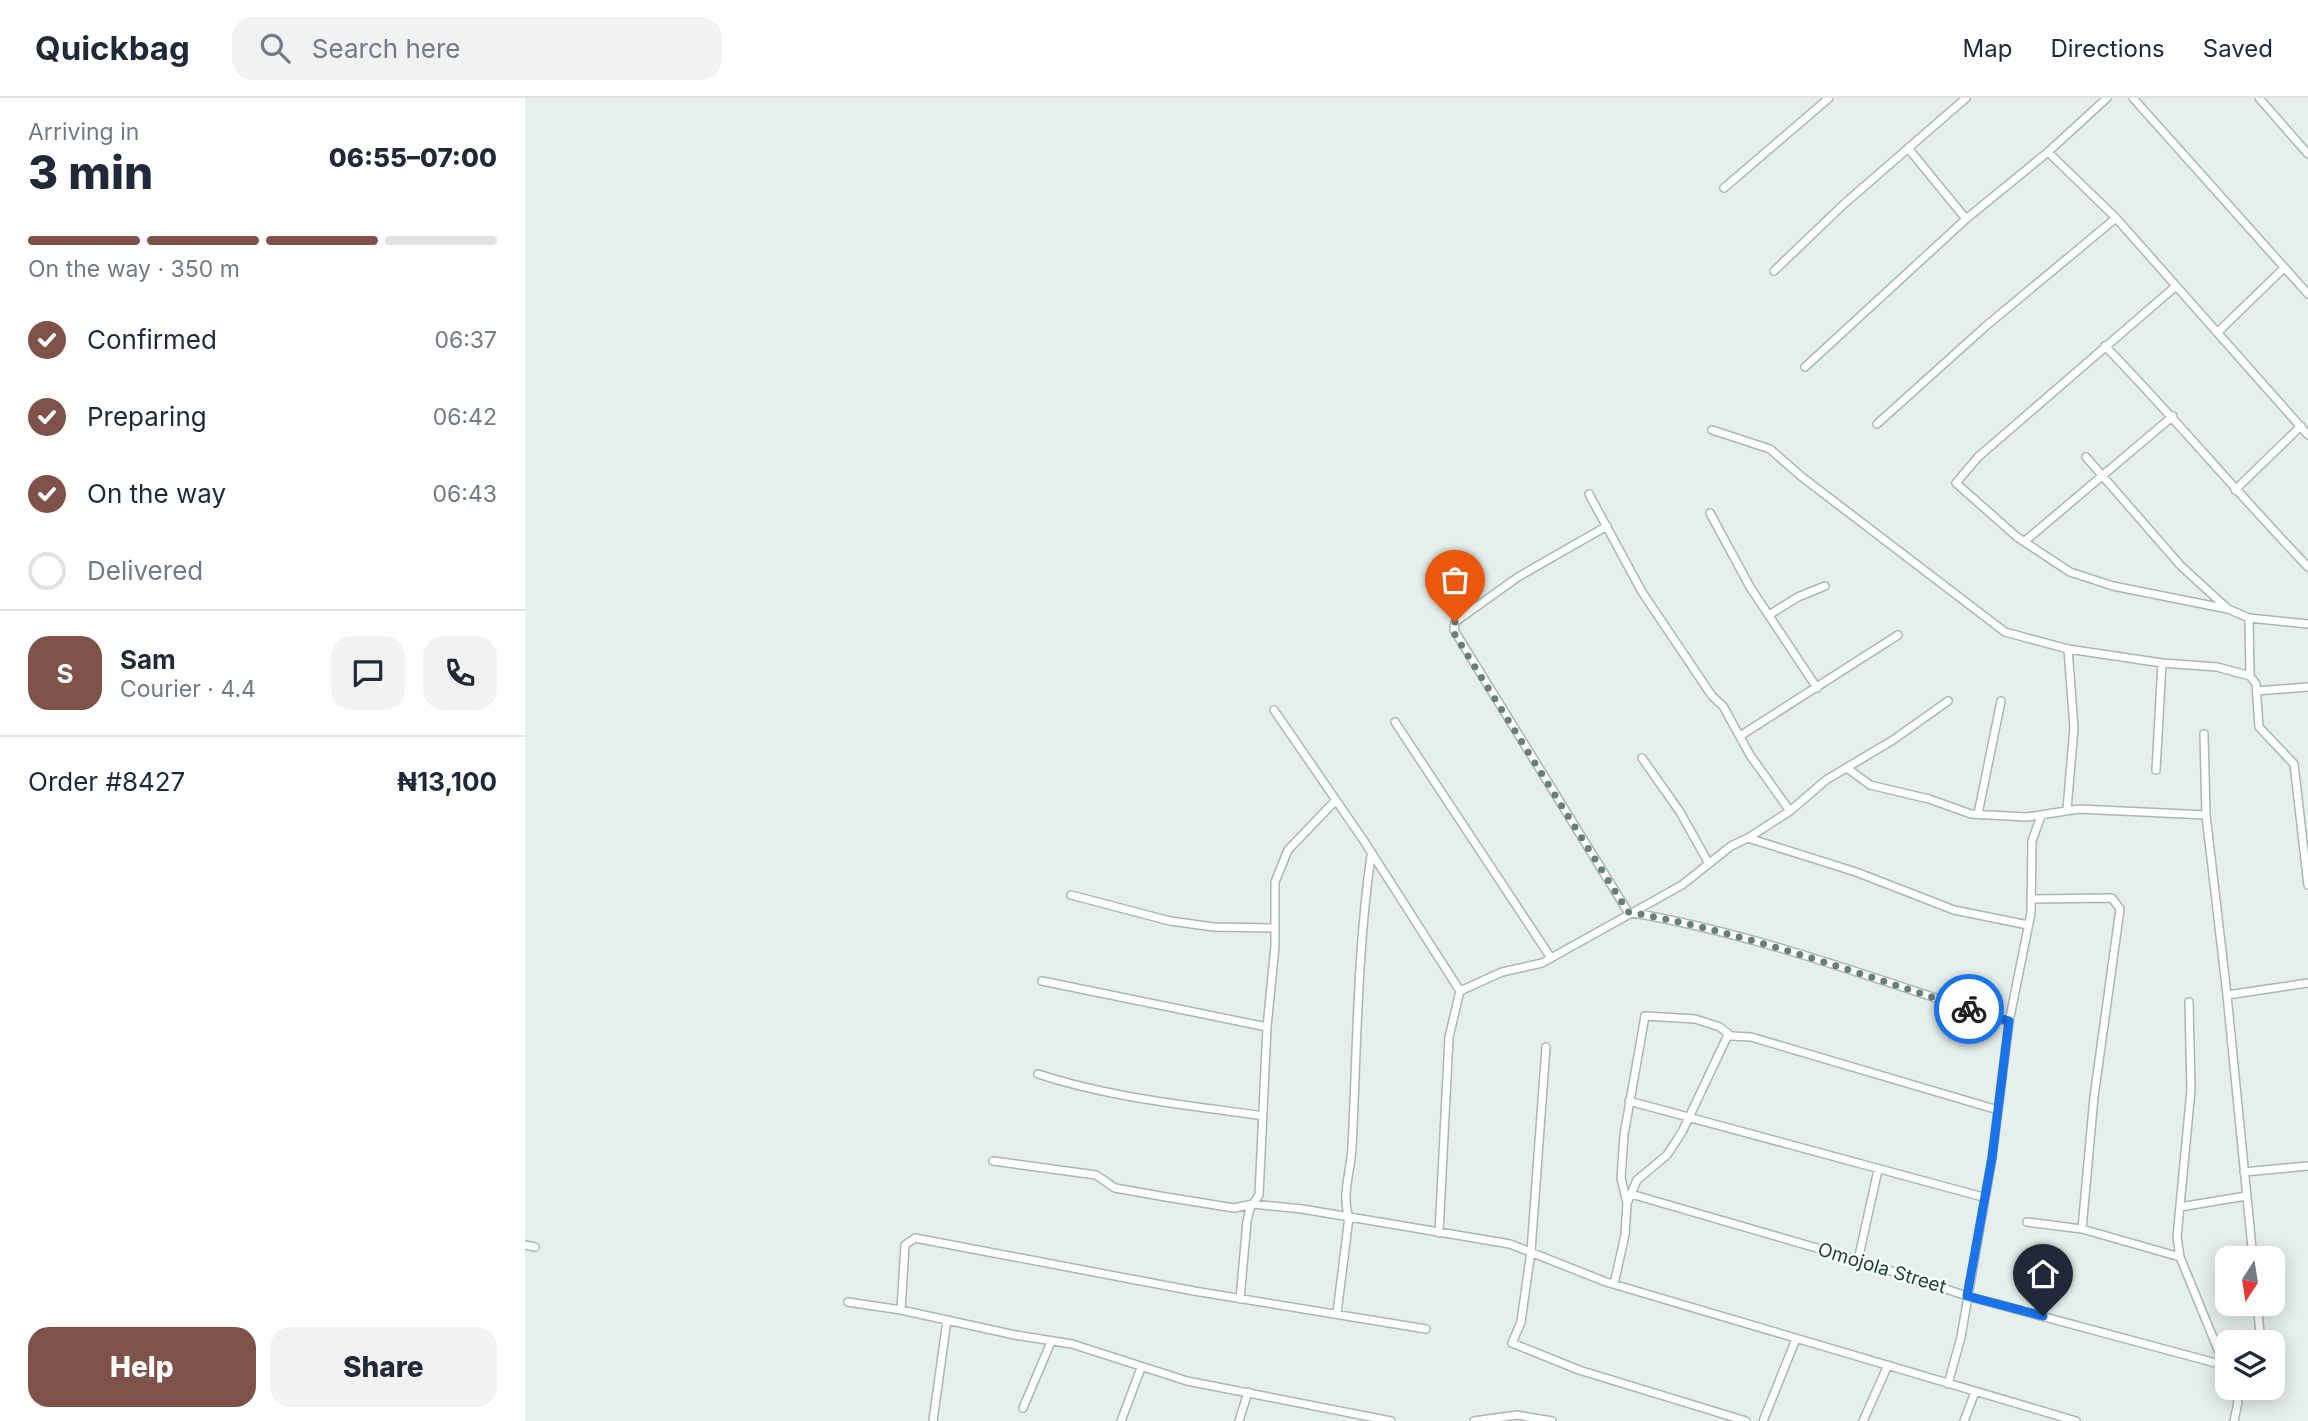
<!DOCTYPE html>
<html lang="en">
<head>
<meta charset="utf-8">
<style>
  :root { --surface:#fff; --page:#f2f2f3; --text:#1f2937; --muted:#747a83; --line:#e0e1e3; --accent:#7f5249 }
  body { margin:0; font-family:Inter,sans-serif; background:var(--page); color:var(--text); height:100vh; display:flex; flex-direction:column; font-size:26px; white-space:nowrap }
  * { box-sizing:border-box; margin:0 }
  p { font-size:23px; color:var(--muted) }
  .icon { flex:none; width:38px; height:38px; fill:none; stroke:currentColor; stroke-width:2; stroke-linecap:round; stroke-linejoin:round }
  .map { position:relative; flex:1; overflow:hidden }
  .drawer { display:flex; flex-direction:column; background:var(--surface); width:525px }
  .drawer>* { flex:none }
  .needle { width:46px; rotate:192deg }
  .fabs { position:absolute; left:1690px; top:1148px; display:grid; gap:14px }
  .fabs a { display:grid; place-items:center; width:70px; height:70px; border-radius:14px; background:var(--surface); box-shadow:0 4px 18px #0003; font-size:35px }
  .pin { position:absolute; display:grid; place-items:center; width:60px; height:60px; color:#fff; margin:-72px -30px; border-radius:50% 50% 50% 0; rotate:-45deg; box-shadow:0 0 7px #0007 }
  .pin .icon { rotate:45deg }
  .courier { position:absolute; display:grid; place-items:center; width:70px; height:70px; margin:-35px; border:5px solid #1a73e8; border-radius:50%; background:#fff; color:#222; box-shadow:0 2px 9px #0007 }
  .headline em { font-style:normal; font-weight:800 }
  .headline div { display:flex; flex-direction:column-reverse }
  .headline { display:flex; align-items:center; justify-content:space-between; height:119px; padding:0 28px }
  h1 { font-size:46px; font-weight:800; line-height:52px }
  .bar { display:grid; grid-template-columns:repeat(4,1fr); gap:10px 7px; align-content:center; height:84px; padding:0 28px }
  .bar i { height:9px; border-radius:5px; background:var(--line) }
  .bar .current { background:var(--accent) }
  .bar p { grid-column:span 4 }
  .line { display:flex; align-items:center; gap:18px; padding:0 28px; border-top:2px solid var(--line) }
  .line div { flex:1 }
  .round { display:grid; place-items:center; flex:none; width:74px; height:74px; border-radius:21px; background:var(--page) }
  ol { padding:0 28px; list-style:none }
  li { display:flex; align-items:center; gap:21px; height:77px }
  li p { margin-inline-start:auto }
  li .icon { padding:7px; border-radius:50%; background:var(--accent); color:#fff; stroke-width:4 }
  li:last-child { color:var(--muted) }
  li i { width:38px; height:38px; border:4px solid var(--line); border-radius:50% }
  .primary-button { display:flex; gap:14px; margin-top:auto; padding:14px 28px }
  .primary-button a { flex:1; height:80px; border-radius:21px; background:var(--accent); color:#fff; font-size:28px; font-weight:800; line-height:80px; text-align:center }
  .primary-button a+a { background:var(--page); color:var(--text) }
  header { display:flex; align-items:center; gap:42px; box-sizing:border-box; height:98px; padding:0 35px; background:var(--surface); border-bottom:2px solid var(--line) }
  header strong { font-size:33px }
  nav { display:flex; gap:38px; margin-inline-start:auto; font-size:24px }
  .search { width:490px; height:63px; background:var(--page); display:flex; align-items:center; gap:18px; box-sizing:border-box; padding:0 24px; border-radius:21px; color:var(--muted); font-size:26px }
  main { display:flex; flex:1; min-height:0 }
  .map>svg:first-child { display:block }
</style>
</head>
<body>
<header>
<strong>Quickbag</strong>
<div class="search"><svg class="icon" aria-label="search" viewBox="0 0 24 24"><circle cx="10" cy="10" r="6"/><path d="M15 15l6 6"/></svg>Search here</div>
<nav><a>Map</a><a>Directions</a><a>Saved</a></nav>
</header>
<main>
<section class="drawer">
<div class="headline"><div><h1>3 min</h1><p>Arriving in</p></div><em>06:55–07:00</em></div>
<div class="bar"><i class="current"></i><i class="current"></i><i class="current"></i><i></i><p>On the way · 350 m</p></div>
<ol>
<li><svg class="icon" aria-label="check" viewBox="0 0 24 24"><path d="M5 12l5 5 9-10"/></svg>Confirmed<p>06:37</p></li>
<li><svg class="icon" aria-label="check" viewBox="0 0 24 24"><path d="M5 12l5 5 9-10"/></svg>Preparing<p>06:42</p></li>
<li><svg class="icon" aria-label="check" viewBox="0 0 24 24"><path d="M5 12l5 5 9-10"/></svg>On the way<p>06:43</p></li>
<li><i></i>Delivered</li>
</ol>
<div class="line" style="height:126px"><b class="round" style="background:var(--accent);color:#fff">S</b><div><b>Sam</b><p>Courier · 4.4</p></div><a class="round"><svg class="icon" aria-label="chat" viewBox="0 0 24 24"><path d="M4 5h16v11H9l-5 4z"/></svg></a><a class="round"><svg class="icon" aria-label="phone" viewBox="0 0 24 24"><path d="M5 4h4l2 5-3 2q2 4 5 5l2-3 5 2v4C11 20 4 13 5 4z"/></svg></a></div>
<div class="line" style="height:91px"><div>Order #8427</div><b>₦13,100</b></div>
<div class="primary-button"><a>Help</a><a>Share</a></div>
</section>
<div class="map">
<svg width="1783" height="1323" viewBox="0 0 1783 1323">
  <rect width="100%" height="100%" fill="#e6efeb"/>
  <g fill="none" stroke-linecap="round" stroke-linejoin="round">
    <g stroke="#a8b8b2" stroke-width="10">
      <path id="street" d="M1608,0L1783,196
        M1734,0L1783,56
        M1383,50L1441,121
        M1199,90L1304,0
        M1591,120L1783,337
        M1249,173L1319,106L1441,0
        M1651,188L1453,359L1431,385L1492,439L1545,474L1588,488L1703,511L1724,520L1783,526
        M1694,233L1759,170
        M1580,248C1650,320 1714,397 1783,469
        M1280,269L1441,121L1523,54L1582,0
        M1352,326L1461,228L1591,120L1523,54
        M1187,332L1245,351L1277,379L1480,534L1543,551L1637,565L1692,569L1725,578
        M1561,359L1656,468L1703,511
        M1710,392L1776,328
        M1064,396L1117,494L1187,598L1198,608L1225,657L1265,713
        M1185,415L1225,489L1292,590
        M1082,428L993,479L930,524L929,532L1103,814C1234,836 1358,884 1484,924
        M1500,443L1648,318
        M1244,517L1273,499L1300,488
        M1724,520L1725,578L1731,586L1734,629L1769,666L1783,787
        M1732,593L1783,589
        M749,612L839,743L935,893
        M870,624L1026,860
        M1679,636L1681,717L1702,897L1728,1160
        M1215,638L1373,537
        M1117,660L1155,714L1183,764
        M1322,670L1345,687L1404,701L1446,716L1502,719L1554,711L1681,717
        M1631,672L1637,565
        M1542,711L1549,630L1543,551
        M1453,716L1476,603
        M1223,740L1331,774L1429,812L1503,827
        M546,797L645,823L689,829L748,830
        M1507,801L1587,800L1595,811L1569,999L1557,1131
        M517,883L742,929
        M1702,897L1783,885
        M1664,904L1666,992L1652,1139L1655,1159L1703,1276
        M1021,949L1006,1153L996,1224L987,1245L1054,1272L1221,1323
        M513,976C586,1000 663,1007 738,1018
        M1104,1003L1458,1099
        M468,1063L571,1077L590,1090L641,1099L709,1110L728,1106L777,1111L985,1146L1081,1184L1551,1323
        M1719,1074L1783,1068
        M1106,1096L1112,1082L1142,1057L1157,1034L1203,937
        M1102,1105L1106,1096L1333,1162L1442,1198L1698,1267
        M1655,1109L1721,1098
        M1502,1124L1557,1131L1655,1159
        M914,1135L924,939L935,893L977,874L1017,865L1157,787L1206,748L1223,740L1265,713L1301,682L1368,642L1423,603
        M0,1147L10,1149
        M1333,1162L1353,1072
        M1089,1186L1100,1137L1102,1105L1096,1080L1099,1037L1120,918L1170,921L1195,929L1206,938L1226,939L1473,1012
        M715,1201L722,1123L725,1110L734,1097L742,929L750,848V784L763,752L811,702
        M323,1204L376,1212L490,1237L547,1246L662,1283L866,1323
        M1732,1206L1736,1244
        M376,1212L380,1147L390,1140L669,1193L901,1231
        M812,1215L824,1119C816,1098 826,1072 827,1050C832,953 832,855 846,758
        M1423,1286L1436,1239L1467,1060L1484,924L1506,815L1507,743L1516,718
        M498,1310L526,1244
        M408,1323L422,1222
        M596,1323L616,1270
        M714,1323L723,1294
        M949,1323L992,1317L1027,1323
        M1238,1323L1271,1241
        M1338,1323L1363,1267
        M1439,1323L1450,1294
        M1709,1323L1713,1304L1709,1290"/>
    </g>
    <use href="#street" stroke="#fff" stroke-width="7"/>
  </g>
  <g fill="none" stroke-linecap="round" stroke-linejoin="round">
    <path stroke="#687f78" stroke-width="7" stroke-dasharray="0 12.6" d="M930,524V537L1103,814C1220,834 1331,875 1444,911"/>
    <path stroke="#1a73e8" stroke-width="9" d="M1444,911L1484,923L1467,1060L1442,1198L1518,1218"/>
  </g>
  <g text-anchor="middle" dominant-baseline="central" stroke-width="5" stroke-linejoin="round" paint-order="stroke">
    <g font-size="19" fill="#24423a" stroke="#f7fbf9">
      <text transform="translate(1357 1170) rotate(17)">Omojola Street</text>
    </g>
  </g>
</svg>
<div class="fabs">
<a><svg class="needle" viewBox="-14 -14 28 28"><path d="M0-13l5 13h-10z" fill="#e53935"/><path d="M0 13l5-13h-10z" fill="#747a83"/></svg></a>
<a><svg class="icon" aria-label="layers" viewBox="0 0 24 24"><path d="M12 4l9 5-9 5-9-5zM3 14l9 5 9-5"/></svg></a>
</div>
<div class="pin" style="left:930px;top:524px;background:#ea580c"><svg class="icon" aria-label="bag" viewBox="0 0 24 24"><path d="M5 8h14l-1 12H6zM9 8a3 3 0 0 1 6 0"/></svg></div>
<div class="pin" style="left:1518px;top:1218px;background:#1f2937"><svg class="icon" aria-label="home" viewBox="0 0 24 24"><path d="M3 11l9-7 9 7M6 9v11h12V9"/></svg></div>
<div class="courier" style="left:1444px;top:911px"><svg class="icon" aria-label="bike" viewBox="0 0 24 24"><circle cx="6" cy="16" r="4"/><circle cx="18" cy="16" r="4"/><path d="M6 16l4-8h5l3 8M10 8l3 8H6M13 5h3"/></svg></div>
</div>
</main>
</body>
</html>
